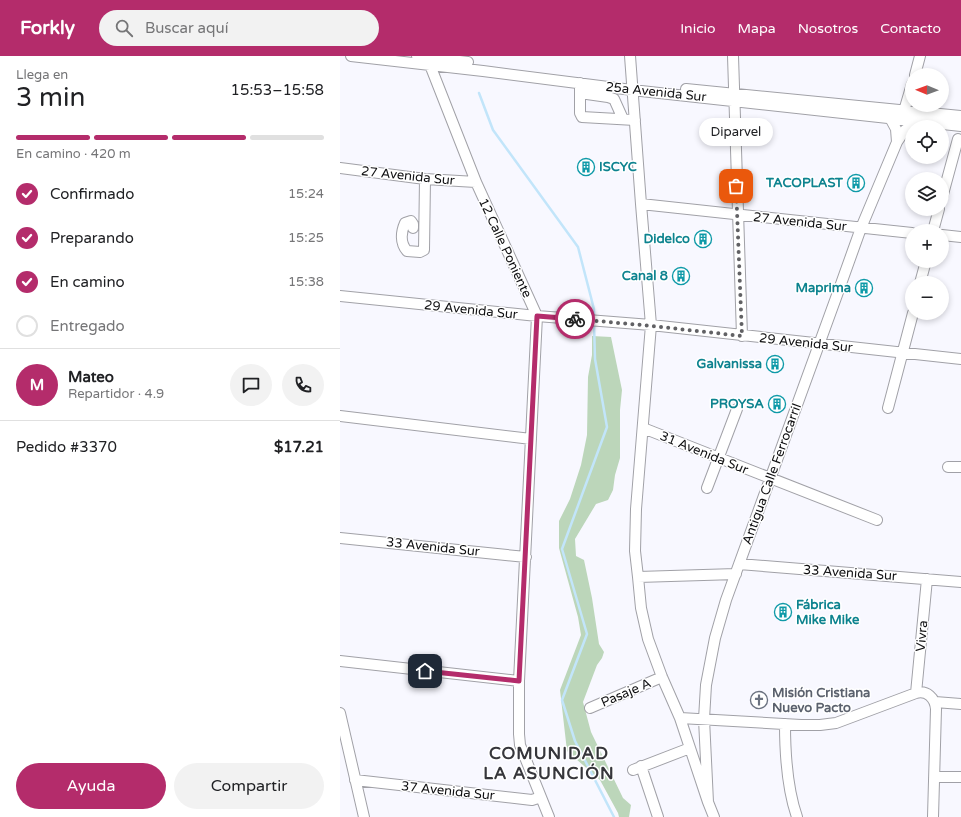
<!DOCTYPE html>
<html lang="es">
<head>
<meta charset="utf-8">
<style>
  :root { --surface:#fff; --page:#f2f2f2; --text:#202124; --muted:#757577; --line:#e0e0e0; --accent:#b42c6b }
  body { margin:0; font-family:"Varela Round",sans-serif; background:var(--page); color:var(--text); height:100vh; display:flex; flex-direction:column; font-size:15px; white-space:nowrap }
  * { box-sizing:border-box; margin:0 }
  p { font-size:13px; color:var(--muted) }
  .icon { flex:none; width:22px; height:22px; fill:none; stroke:currentColor; stroke-width:2; stroke-linecap:round; stroke-linejoin:round }
  .map { position:relative; flex:1; overflow:hidden }
  .drawer { display:flex; flex-direction:column; background:var(--surface); width:340px }
  .drawer>* { flex:none }
  .needle { width:26px; rotate:271deg }
  .controls { position:absolute; left:565px; top:12px; display:grid; gap:8px }
  .controls a { display:grid; place-items:center; width:44px; height:44px; border-radius:50%; background:var(--surface); box-shadow:0 2px 6px #0003; font-size:20px }
  .pin { position:absolute; display:grid; place-items:center; width:34px; height:34px; color:#fff; margin:-17px; border-radius:8px; box-shadow:0 2px 6px #0006 }
  .courier { position:absolute; display:grid; place-items:center; width:40px; height:40px; margin:-20px; border:3px solid #b42c6b; border-radius:50%; background:#fff; color:#222; box-shadow:0 1px 5px #0007 }
  .bubble { position:absolute; height:28px; border-radius:14px; background:var(--surface); box-shadow:0 2px 6px #0003; font-size:13px; font-weight:600; line-height:28px; text-align:center }
  .head em { font-style:normal; font-weight:600 }
  .head div { display:flex; flex-direction:column-reverse }
  .head { display:flex; align-items:center; justify-content:space-between; height:68px; padding:0 16px }
  h1 { font-size:26px; font-weight:600; line-height:30px }
  .bar { display:grid; grid-template-columns:repeat(4,1fr); gap:6px 4px; align-content:center; height:48px; padding:0 16px }
  .bar i { height:5px; border-radius:3px; background:var(--line) }
  .bar .active { background:var(--accent) }
  .bar p { grid-column:span 4 }
  .line { display:flex; align-items:center; gap:10px; padding:0 16px; border-top:1px solid var(--line) }
  .line div { flex:1 }
  .round { display:grid; place-items:center; flex:none; width:42px; height:42px; border-radius:21px; background:var(--page) }
  ol { padding:0 16px; list-style:none }
  li { display:flex; align-items:center; gap:12px; height:44px }
  li p { margin-inline-start:auto }
  li .icon { padding:4px; border-radius:50%; background:var(--accent); color:#fff; stroke-width:4 }
  li:last-child { color:var(--muted) }
  li i { width:22px; height:22px; border:2px solid var(--line); border-radius:50% }
  .cta { display:flex; gap:8px; margin-top:auto; padding:8px 16px }
  .cta a { flex:1; height:46px; border-radius:24px; background:var(--accent); color:#fff; font-size:16px; font-weight:600; line-height:46px; text-align:center }
  .cta a+a { background:var(--page); color:var(--text) }
  header { display:flex; align-items:center; gap:24px; box-sizing:border-box; height:56px; padding:0 20px; background:var(--accent); color:#fff }
  header strong { font-size:19px }
  nav { display:flex; gap:22px; margin-inline-start:auto; font-size:14px }
  .search { width:280px; height:36px; background:var(--page); display:flex; align-items:center; gap:10px; box-sizing:border-box; padding:0 14px; border-radius:22px; color:var(--muted); font-size:15px }
  main { display:flex; flex:1; min-height:0 }
  .map>svg:first-child { display:block }
</style>
</head>
<body>
<header>
<strong>Forkly</strong>
<div class="search"><svg class="icon" aria-label="search" viewBox="0 0 24 24"><circle cx="10" cy="10" r="6"/><path d="M15 15l6 6"/></svg>Buscar aquí</div>
<nav><a>Inicio</a><a>Mapa</a><a>Nosotros</a><a>Contacto</a></nav>
</header>
<main>
<section class="drawer">
<div class="head"><div><h1>3 min</h1><p>Llega en</p></div><em>15:53–15:58</em></div>
<div class="bar"><i class="active"></i><i class="active"></i><i class="active"></i><i></i><p>En camino · 420 m</p></div>
<ol>
<li><svg class="icon" aria-label="check" viewBox="0 0 24 24"><path d="M5 12l5 5 9-10"/></svg>Confirmado<p>15:24</p></li>
<li><svg class="icon" aria-label="check" viewBox="0 0 24 24"><path d="M5 12l5 5 9-10"/></svg>Preparando<p>15:25</p></li>
<li><svg class="icon" aria-label="check" viewBox="0 0 24 24"><path d="M5 12l5 5 9-10"/></svg>En camino<p>15:38</p></li>
<li><i></i>Entregado</li>
</ol>
<div class="line" style="height:72px"><b class="round" style="background:var(--accent);color:#fff">M</b><div><b>Mateo</b><p>Repartidor · 4.9</p></div><a class="round"><svg class="icon" aria-label="chat" viewBox="0 0 24 24"><path d="M4 5h16v11H9l-5 4z"/></svg></a><a class="round"><svg class="icon" aria-label="phone" viewBox="0 0 24 24"><path d="M5 4h4l2 5-3 2q2 4 5 5l2-3 5 2v4C11 20 4 13 5 4z"/></svg></a></div>
<div class="line" style="height:52px"><div>Pedido #3370</div><b>$17.21</b></div>
<div class="cta"><a>Ayuda</a><a>Compartir</a></div>
</section>
<div class="map">
<svg width="621" height="761" viewBox="0 0 621 761">
  <rect width="100%" height="100%" fill="#f8f8ff"/>
  <path fill="#bcd6ba" d="M252,280L271,281L282,334L280,354V402L275,419L273,434L268,444L256,448L235,483L236,500L244,504L252,542L259,588L264,596L262,602L257,609L243,646L251,676L283,742L291,749L289,761H279L278,757L260,724L227,695L220,634L241,579L238,561L219,492V465L230,443L241,409L247,379L248,321L252,299Z"/>
  <g fill="none" stroke-linecap="round" stroke-linejoin="round">
    <path stroke="#c2e5fa" stroke-width="2.5" d="M139,37L153,74L238,191L254,253V262
      M254,267L255,303L267,371L222,493L247,578L222,644L235,685L274,761"/>
    <g stroke="#a1a1a7" stroke-width="12">
      <path id="minor" d="M11,0L143,15L292,34L621,70
        M77,0L128,6
        M290,0L301,148L311,269L296,453L295,495L298,521L301,552L308,583L322,621L340,662L368,746
        M393,0L402,280
        M90,9L136,126L197,260L179,625V678L180,689L209,761
        M575,19L580,0
        M240,27V57L242,61L295,64
        M346,33L621,60
        M240,37L268,41L274,43L283,63
        M564,55L572,28
        M550,62L556,73L557,86
        M0,112L85,123L136,126
        M602,142L618,83
        M301,148L572,177
        M73,172V168L71,165L65,167C61,176 60,187 67,195L80,196L84,194L85,123
        M593,175L599,153
        M602,179L621,181
        M580,227L586,205
        M0,240L197,260L311,269L621,303
        M548,352L573,257
        M0,360L191,383
        M303,372L537,464
        M608,411H621
        M367,432L397,353
        M0,482L186,501
        M399,508L621,526
        M298,521L396,518
        M0,605L179,625
        M576,637L587,523
        M595,646L621,648
        M250,652L322,621
        M0,657L24,761
        M340,662L461,669H480L496,667L576,637C587,634 595,642 596,653L593,761
        M445,668C445,699 447,732 457,761
        M301,710L318,761
        M293,714L350,692
        M594,721H621
        M15,724L192,744L201,741
        M374,761L368,746L364,663L366,629L375,582L386,544L497,239L521,172L557,86L565,74L578,66"/>
    </g>
    <use href="#minor" stroke="#fff" stroke-width="10"/>
  </g>
  <g fill="none" stroke-linecap="round" stroke-linejoin="round">
    <path stroke="#616164" stroke-width="4" stroke-dasharray="0 7.2" d="M235,263L312,270L402,280L396,130"/>
    <path stroke="#b42c6b" stroke-width="5" d="M85,615L179,625L197,260L235,263"/>
  </g>
  <defs>
    <g id="building-ring" transform="scale(0.9)"><circle r="9.5" fill="#fff" stroke="#0f9aa8" stroke-width="1.5"/><path d="M-4-6H4V6H1V3H-1V6H-4ZM-2.5-4.3h1.7v1.8h-1.7ZM.8-4.3h1.7v1.8H.8ZM-2.5-1h1.7V.8h-1.7ZM.8-1h1.7V.8H.8Z" fill="#0f9aa8"/></g>
    <g id="church-ring" transform="scale(0.9)"><circle r="9.5" fill="#fff" stroke="#6b7280" stroke-width="1.5"/><path d="M-1.2-6h2.4v3.5h3.3v2.4h-3.3V6h-2.4V-.1h-3.3v-2.4h3.3Z" fill="#6b7280"/></g>
  </defs>
  <g fill-rule="evenodd">
    <use href="#building-ring" x="246" y="111"/>
    <use href="#building-ring" x="516" y="127"/>
    <use href="#building-ring" x="363" y="183"/>
    <use href="#building-ring" x="341" y="220"/>
    <use href="#building-ring" x="524" y="232"/>
    <use href="#building-ring" x="435" y="308"/>
    <use href="#building-ring" x="437" y="348"/>
    <use href="#building-ring" x="443" y="556"/>
    <use href="#church-ring" x="419" y="644"/>
  </g>
  <g text-anchor="middle" dominant-baseline="central" stroke-width="3" stroke-linejoin="round" paint-order="stroke">
    <g font-size="13" fill="#0f0f11" stroke="#fff">
      <text transform="translate(316 36) rotate(6)">25a Avenida Sur</text>
      <text transform="translate(68 120) rotate(6)">27 Avenida Sur</text>
      <text transform="translate(460 166) rotate(6)">27 Avenida Sur</text>
      <text transform="translate(165 192) rotate(65)">12 Calle Poniente</text>
      <text transform="translate(131 254) rotate(6)">29 Avenida Sur</text>
      <text transform="translate(466 287) rotate(6)">29 Avenida Sur</text>
      <text transform="translate(364 397) rotate(22)">31 Avenida Sur</text>
      <text transform="translate(432 418) rotate(-70)">Antigua Calle Ferrocarril</text>
      <text transform="translate(93 491) rotate(6)">33 Avenida Sur</text>
      <text transform="translate(510 517) rotate(4)">33 Avenida Sur</text>
      <text transform="translate(582 580) rotate(-85)">Vivra</text>
      <text transform="translate(286 637) rotate(-23)">Pasaje A</text>
      <text transform="translate(108 735) rotate(6)">37 Avenida Sur</text>
    </g>
    <g font-size="13" font-weight="bold" fill="#0d838f" stroke="#fff" text-anchor="end">
      <text x="259" y="111" text-anchor="start">ISCYC</text>
      <text x="503" y="127">TACOPLAST</text>
      <text x="350" y="183">Didelco</text>
      <text x="328" y="220">Canal 8</text>
      <text x="511" y="232">Maprima</text>
      <text x="422" y="308">Galvanissa</text>
      <text x="424" y="348">PROYSA</text>
      <text x="456" y="549" text-anchor="start">Fábrica<tspan x="456" dy="15">Mike Mike</tspan></text>
    </g>
    <g font-size="13" font-weight="bold" fill="#5b616d" stroke="#fff" text-anchor="start">
      <text x="432" y="637">Misión Cristiana<tspan x="432" dy="15">Nuevo Pacto</tspan></text>
    </g>
    <g font-size="17" font-weight="bold" letter-spacing="1" fill="#36363b" stroke="#fff">
      <text x="209" y="697">COMUNIDAD<tspan x="209" dy="20">LA ASUNCIÓN</tspan></text>
    </g>
  </g>
</svg>
<div class="controls">
<a><svg class="needle" viewBox="-14 -14 28 28"><path d="M0-13l5 13h-10z" fill="#e53935"/><path d="M0 13l5-13h-10z" fill="#757577"/></svg></a>
<a><svg class="icon" aria-label="locate" viewBox="0 0 24 24"><circle cx="12" cy="12" r="6"/><path d="M12 2v4M12 18v4M2 12h4M18 12h4"/></svg></a>
<a><svg class="icon" aria-label="layers" viewBox="0 0 24 24"><path d="M12 4l9 5-9 5-9-5zM3 14l9 5 9-5"/></svg></a>
<a>+</a>
<a>−</a>
</div>
<div class="pin" style="left:396px;top:130px;background:#ea580c"><svg class="icon" aria-label="bag" viewBox="0 0 24 24"><path d="M5 8h14l-1 12H6zM9 8a3 3 0 0 1 6 0"/></svg></div>
<div class="pin" style="left:85px;top:615px;background:#1f2937"><svg class="icon" aria-label="home" viewBox="0 0 24 24"><path d="M3 11l9-7 9 7M6 9v11h12V9"/></svg></div>
<div class="courier" style="left:235px;top:263px"><svg class="icon" aria-label="bike" viewBox="0 0 24 24"><circle cx="6" cy="16" r="4"/><circle cx="18" cy="16" r="4"/><path d="M6 16l4-8h5l3 8M10 8l3 8H6M13 5h3"/></svg></div>
<div class="bubble" style="left:359px;top:62px;width:74px">Diparvel</div>
</div>
</main>
</body>
</html>
